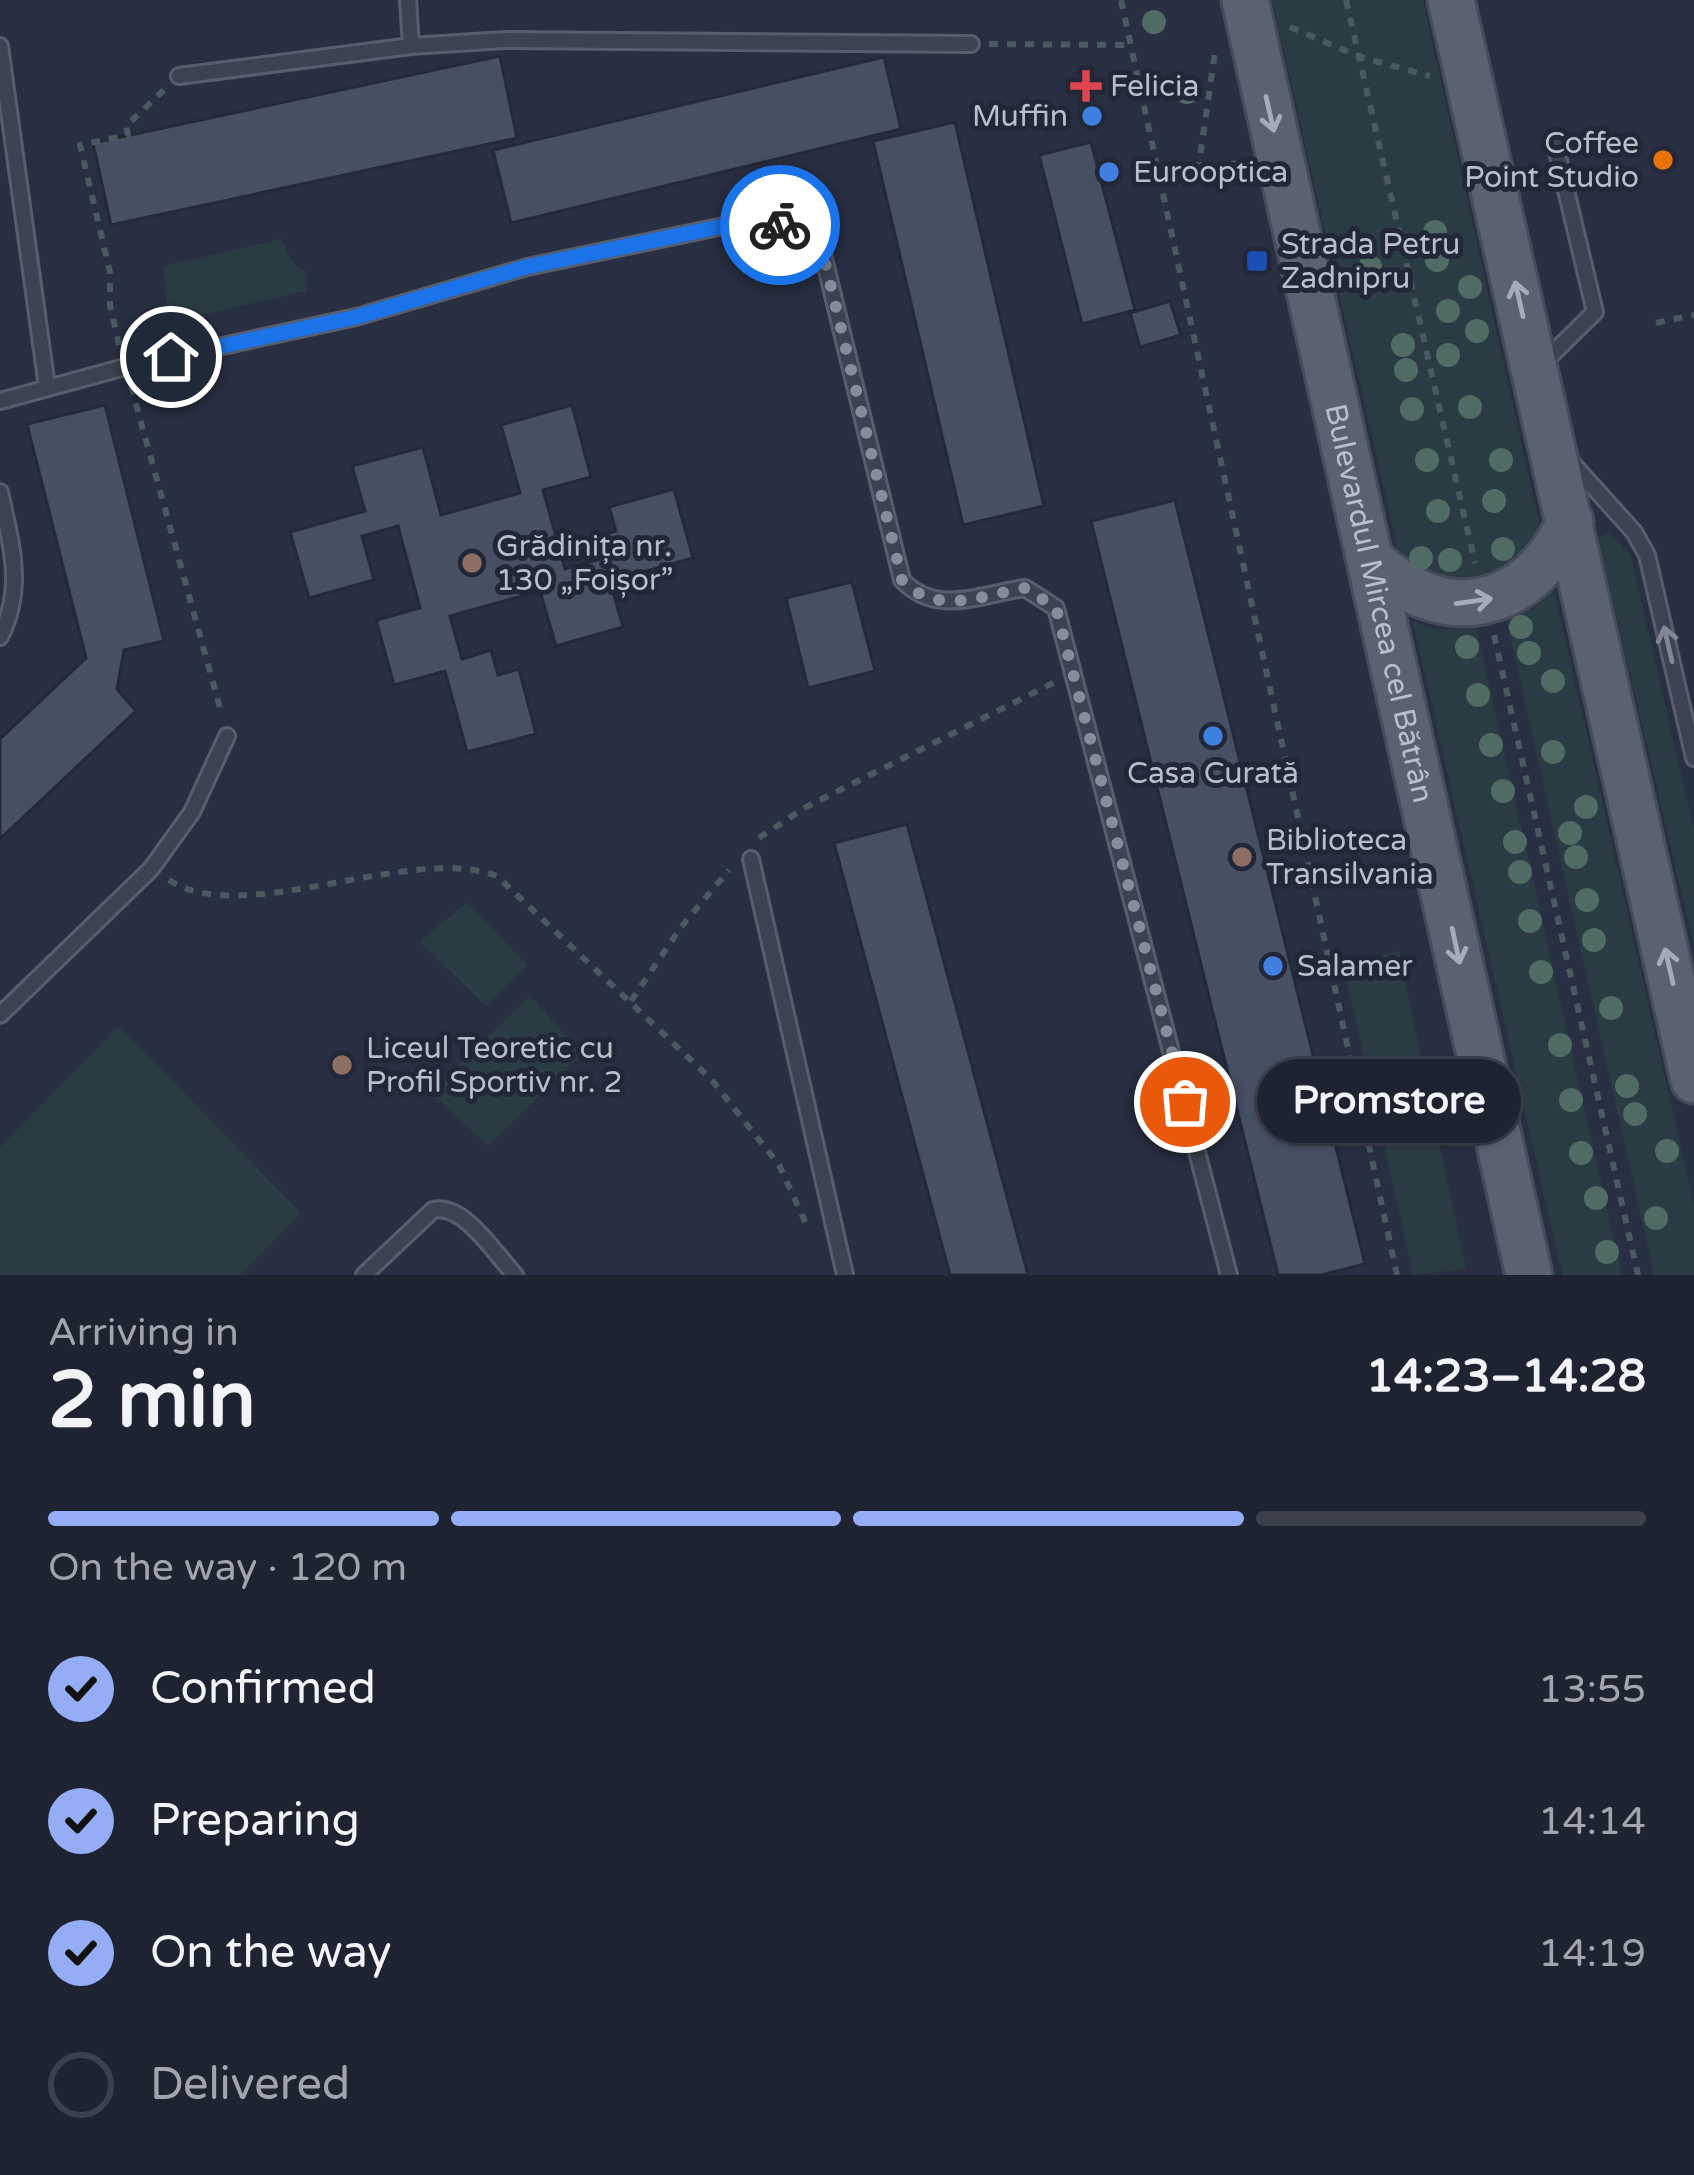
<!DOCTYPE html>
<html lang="en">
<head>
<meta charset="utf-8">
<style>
  :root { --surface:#1e2332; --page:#262b3a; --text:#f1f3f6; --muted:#a1a4ac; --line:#3c404d; --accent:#95adf4 }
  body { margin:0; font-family:"Varela Round",sans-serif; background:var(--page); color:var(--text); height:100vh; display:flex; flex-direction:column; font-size:45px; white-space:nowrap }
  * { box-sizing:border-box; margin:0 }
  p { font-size:39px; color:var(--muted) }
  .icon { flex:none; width:66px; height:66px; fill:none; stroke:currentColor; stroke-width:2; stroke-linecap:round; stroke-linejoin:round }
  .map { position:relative; height:1275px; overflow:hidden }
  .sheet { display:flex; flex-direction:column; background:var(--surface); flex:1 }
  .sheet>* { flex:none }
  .pin { position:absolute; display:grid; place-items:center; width:102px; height:102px; color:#fff; margin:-51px; border:6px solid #fff; border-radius:50%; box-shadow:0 3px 12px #0007 }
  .courier { position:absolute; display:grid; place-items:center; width:120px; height:120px; margin:-60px; border:9px solid #1a73e8; border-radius:50%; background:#fff; color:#222; box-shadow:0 3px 15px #0007 }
  .bubble { position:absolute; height:84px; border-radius:42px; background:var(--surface); box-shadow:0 3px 9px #0004,0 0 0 3px var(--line); font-size:39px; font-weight:700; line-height:84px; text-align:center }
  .head em { font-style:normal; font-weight:700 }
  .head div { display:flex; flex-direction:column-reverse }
  .head { display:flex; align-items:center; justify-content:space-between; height:204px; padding:0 48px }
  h1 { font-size:78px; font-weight:700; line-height:90px }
  .bar { display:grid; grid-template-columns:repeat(4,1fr); gap:18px 12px; align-content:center; height:144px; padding:0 48px }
  .bar i { height:15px; border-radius:9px; background:var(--line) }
  .bar .current { background:var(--accent) }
  .bar p { grid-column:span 4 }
  ol { padding:0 48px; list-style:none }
  li { display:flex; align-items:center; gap:36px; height:132px }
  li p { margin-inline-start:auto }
  li .icon { padding:12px; border-radius:50%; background:var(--accent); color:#111; stroke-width:4 }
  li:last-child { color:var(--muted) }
  li i { width:66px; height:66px; border:6px solid var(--line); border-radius:50% }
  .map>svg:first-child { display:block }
</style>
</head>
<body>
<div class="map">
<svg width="1694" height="1275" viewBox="0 0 1694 1275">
  <rect width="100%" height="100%" fill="#282f42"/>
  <path fill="#2a3c43" d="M1272,0H1423L1539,523L1531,557L1464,588L1404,564L1398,551Z
    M281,239L294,265L306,272V291L189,318L168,309L163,266Z
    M1609,532L1631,556L1694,830V946L1598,538Z
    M1554,589L1694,1205V1275H1654L1506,619L1534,608Z
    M1413,622L1441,630L1476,626L1622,1275H1562Z
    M467,902L527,965L486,1006L420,942Z
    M1399,951L1466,1269L1413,1275L1343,964Z
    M530,996L582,1054L488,1146L431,1092Z
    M119,1026L301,1213L240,1275H0V1147Z"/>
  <path fill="#474f63" stroke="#232939" stroke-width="3" d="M500,56L517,138L111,225L93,143Z
    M884,57L901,129L511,223L493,150Z
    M955,122L1044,506L963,525L873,141Z
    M1091,142L1135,310L1082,324L1039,155Z
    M1170,301L1181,335L1140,347L1130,313Z
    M105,405L164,641L124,650L117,689L136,711L0,839V739L86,658L27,424Z
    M572,405L591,477L543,490L565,569L600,559L594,537L616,531L609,507L674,489L693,558L610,581L623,627L556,646L540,591L450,616L462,659L491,650L498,675L519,669L536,734L467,752L445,671L394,685L376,620L420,608L398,526L362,536L374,580L309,598L290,532L365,511L352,466L423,447L441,515L520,493L501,425Z
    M1175,500L1365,1264L1321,1275H1278L1091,521Z
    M852,582L875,671L808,688L786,598Z
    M907,824L1028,1275H950L834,843Z"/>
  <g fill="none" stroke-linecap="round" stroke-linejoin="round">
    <g stroke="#575d6c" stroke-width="20">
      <path id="lane" d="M408,0L411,46
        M0,46L47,387
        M179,76L411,46L505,40L971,44
        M1543,363L1595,312L1555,144
        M0,401L125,367L356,317L527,267L733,224L786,225L807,235L823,254L902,580C937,617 981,594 1025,588L1056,608L1229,1275
        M1570,461L1634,532L1647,555L1694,758
        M0,492C11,543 25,588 0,637
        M751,859L845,1275
        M0,1015L151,869L192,812L227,736
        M364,1275L433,1210C464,1203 495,1254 515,1275"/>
    </g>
    <g stroke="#464b5b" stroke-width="51">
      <g id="primary">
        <path id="s1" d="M1245,0L1529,1275"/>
        <path d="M1451,0L1694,1080"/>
        <path d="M1371,560C1443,630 1530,612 1570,521"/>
      </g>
    </g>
    <path stroke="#48595f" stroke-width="6" stroke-dasharray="9 9" stroke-linecap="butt" d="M1121,0L1397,1275
      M1346,0L1475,563
      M1290,27L1360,57L1430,76
      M989,44L1130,45
      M1198,171L1215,52
      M1157,179L1241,162
      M1656,323L1694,315
      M119,345L110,305V272L80,145L128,135L126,126L165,89
      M131,386L222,715
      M1494,635L1638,1275
      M759,838L806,807L1055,682
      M169,880C243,929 411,843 497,876L711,1079L779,1165L808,1228
      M631,1001L681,927L729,870"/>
    <use href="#lane" stroke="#3c4251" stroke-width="14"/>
    <use href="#primary" stroke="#5a6171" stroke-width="45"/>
  </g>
  <g fill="#506a64">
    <circle cx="1154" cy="22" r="12"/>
    <circle cx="1187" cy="92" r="12"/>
    <circle cx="1435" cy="232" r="12"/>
    <circle cx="1437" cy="260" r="12"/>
    <circle cx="1370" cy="267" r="12"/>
    <circle cx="1470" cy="287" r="12"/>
    <circle cx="1448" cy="311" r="12"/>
    <circle cx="1477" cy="331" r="12"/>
    <circle cx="1403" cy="345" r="12"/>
    <circle cx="1448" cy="355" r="12"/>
    <circle cx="1406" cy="370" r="12"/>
    <circle cx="1470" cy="407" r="12"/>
    <circle cx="1412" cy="409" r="12"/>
    <circle cx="1427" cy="460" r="12"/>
    <circle cx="1501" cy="460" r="12"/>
    <circle cx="1494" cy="501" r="12"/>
    <circle cx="1438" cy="511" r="12"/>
    <circle cx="1503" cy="549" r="12"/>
    <circle cx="1421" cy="558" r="12"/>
    <circle cx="1450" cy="560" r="12"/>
    <circle cx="1521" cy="627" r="12"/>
    <circle cx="1467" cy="647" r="12"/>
    <circle cx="1529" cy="653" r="12"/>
    <circle cx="1553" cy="681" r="12"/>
    <circle cx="1478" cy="695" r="12"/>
    <circle cx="1491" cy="745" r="12"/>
    <circle cx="1553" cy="752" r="12"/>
    <circle cx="1503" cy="791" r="12"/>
    <circle cx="1586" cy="807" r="12"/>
    <circle cx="1570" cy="833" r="12"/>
    <circle cx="1515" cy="842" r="12"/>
    <circle cx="1576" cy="857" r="12"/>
    <circle cx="1520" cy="872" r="12"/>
    <circle cx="1587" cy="900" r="12"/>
    <circle cx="1530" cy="921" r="12"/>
    <circle cx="1594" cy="940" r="12"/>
    <circle cx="1541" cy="972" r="12"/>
    <circle cx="1611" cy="1008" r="12"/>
    <circle cx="1560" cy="1045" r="12"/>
    <circle cx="1627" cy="1086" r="12"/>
    <circle cx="1571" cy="1100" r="12"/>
    <circle cx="1635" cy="1114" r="12"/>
    <circle cx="1667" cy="1151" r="12"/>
    <circle cx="1581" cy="1153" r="12"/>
    <circle cx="1596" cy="1198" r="12"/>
    <circle cx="1656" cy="1218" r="12"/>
    <circle cx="1607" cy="1252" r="12"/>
  </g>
  <defs><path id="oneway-shaft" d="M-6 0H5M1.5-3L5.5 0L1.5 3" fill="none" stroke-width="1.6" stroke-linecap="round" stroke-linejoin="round" transform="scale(3)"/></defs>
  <g stroke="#a6abb9">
    <use href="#oneway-shaft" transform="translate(1270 114) rotate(77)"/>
    <use href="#oneway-shaft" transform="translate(1519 299) rotate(-103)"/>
    <use href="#oneway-shaft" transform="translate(1474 601) rotate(-8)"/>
    <use href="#oneway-shaft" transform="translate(1456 946) rotate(78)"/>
    <use href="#oneway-shaft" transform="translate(1669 966) rotate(-103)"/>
  </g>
  <use stroke="#818694" href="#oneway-shaft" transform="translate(1668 644) rotate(-103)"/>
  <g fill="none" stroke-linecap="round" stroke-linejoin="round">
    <path stroke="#868c9b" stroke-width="12" stroke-dasharray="0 21.6" d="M780,225L807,235L823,254L902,580C937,617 981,595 1025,588L1056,608L1185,1102"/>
    <path stroke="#1a73e8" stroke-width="15" d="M171,357L356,317L526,267L733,224L780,225"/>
  </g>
  <path fill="#e0444e" stroke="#212737" stroke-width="4.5" d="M1080 68h12v12h12v12h-12v12h-12v-12h-12v-12h12z"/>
  <g fill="#3f7fe0" stroke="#212737" stroke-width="4.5">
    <circle cx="1092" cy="116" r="12"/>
    <circle cx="1109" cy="172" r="12"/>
    <circle cx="1213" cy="736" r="12"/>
    <circle cx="1273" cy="966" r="12"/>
  </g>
  <circle fill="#e8710a" stroke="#212737" stroke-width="4.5" cx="1663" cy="160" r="12"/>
  <rect fill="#1a4fb4" stroke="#212737" stroke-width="4.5" x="1245" y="249" width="24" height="24" rx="6"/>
  <g fill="#8d6e63" stroke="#212737" stroke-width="4.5">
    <circle cx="472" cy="563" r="12"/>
    <circle cx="1242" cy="857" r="12"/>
    <circle cx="342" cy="1065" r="12"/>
  </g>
  <g text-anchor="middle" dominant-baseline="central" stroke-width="10" stroke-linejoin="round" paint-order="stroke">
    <g font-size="30" fill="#b9becb" stroke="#212737" text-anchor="start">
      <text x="1110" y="86">Felicia</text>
      <text x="1068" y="116" text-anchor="end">Muffin</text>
      <text x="1639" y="143" text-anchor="end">Coffee<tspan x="1639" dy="34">Point Studio</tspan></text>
      <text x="1133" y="172">Eurooptica</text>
      <text x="1281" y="244">Strada Petru<tspan x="1281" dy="34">Zadnipru</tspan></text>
      <text x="496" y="546">Grădinița nr.<tspan x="496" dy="34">130 „Foișor”</tspan></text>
      <text x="1213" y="773" text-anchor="middle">Casa Curată</text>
      <text x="1266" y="840">Biblioteca<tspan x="1266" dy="34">Transilvania</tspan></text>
      <text x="1297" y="966">Salamer</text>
      <text x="366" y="1048">Liceul Teoretic cu<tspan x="366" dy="34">Profil Sportiv nr. 2</tspan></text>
    </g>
    <g font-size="30" fill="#b9becb" stroke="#212737">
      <text stroke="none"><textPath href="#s1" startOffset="618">Bulevardul Mircea cel Bătrân</textPath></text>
    </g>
  </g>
</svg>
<div class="pin" style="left:1185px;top:1102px;background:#ea580c"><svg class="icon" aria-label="bag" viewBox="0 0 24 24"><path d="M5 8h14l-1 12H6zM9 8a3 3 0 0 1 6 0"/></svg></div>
<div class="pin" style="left:171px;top:357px;background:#1f2937"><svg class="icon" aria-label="home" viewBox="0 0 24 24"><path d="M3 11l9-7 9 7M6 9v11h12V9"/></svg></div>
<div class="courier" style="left:780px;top:225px"><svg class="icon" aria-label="bike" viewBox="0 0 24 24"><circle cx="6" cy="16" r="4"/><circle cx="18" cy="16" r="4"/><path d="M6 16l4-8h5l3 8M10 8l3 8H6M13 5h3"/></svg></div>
<div class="bubble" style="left:1257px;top:1059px;width:264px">Promstore</div>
</div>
<section class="sheet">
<div class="head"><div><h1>2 min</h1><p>Arriving in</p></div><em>14:23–14:28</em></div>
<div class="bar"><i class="current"></i><i class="current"></i><i class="current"></i><i></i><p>On the way · 120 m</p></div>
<ol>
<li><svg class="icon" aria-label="check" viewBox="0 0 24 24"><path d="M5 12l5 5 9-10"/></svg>Confirmed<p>13:55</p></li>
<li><svg class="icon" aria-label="check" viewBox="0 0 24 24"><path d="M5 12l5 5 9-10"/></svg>Preparing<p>14:14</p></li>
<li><svg class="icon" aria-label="check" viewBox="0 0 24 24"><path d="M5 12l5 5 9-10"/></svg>On the way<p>14:19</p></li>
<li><i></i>Delivered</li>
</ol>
</section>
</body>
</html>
